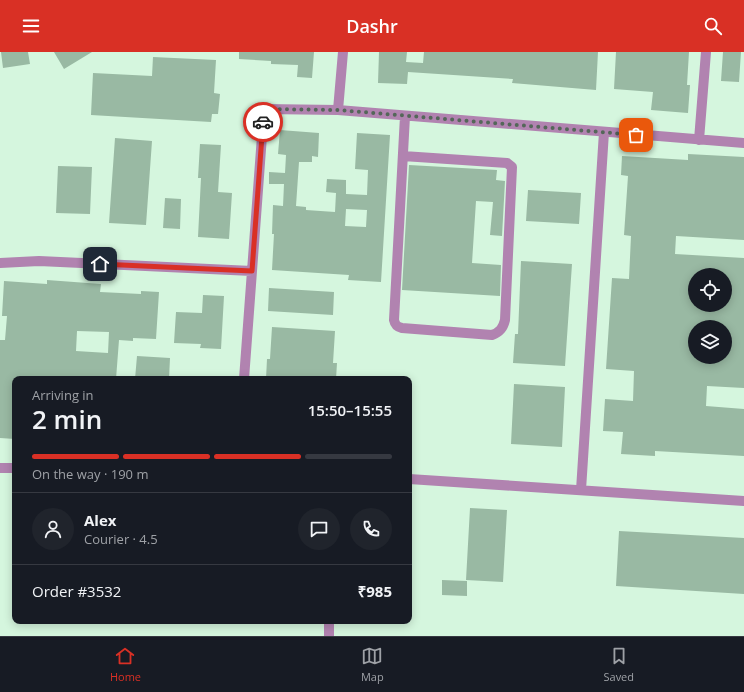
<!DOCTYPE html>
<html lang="en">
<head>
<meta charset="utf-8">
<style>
  :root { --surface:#171b24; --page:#20242c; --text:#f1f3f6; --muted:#9ea1a6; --line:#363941; --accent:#d93025 }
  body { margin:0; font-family:"Open Sans",sans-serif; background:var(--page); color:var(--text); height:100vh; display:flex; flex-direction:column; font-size:15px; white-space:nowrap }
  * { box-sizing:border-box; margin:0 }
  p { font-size:13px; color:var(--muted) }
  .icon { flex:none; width:22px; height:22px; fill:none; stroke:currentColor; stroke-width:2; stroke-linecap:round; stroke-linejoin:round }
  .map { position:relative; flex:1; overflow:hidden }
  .panel { position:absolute; left:12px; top:324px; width:400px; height:248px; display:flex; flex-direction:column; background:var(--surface); border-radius:8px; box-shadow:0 2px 10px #0003 }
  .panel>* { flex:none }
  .fabs { position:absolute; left:688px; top:216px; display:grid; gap:8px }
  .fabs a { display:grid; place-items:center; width:44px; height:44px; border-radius:50%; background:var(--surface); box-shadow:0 2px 10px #0003; font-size:20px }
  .pin { position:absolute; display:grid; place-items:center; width:34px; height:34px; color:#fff; margin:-17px; border-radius:8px; box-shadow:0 2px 6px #0006 }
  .courier { position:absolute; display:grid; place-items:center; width:40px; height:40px; margin:-20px; border:3px solid #d93025; border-radius:50%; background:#fff; color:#222; box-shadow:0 1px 5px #0007 }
  .head em { font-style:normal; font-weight:600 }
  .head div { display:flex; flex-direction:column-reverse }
  .head { display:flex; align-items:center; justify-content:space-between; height:68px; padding:0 20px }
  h1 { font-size:26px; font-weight:600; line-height:30px }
  .bar { display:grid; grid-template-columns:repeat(4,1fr); gap:6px 4px; align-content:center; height:48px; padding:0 20px }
  .bar i { height:5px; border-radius:3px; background:var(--line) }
  .bar .selected { background:var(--accent) }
  .bar p { grid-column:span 4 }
  .line { display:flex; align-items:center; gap:10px; padding:0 20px; border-top:1px solid var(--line) }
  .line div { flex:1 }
  .round { display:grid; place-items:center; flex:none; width:42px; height:42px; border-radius:21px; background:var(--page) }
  header { display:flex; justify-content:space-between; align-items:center; height:52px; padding:0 20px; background:var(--accent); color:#fff; font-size:18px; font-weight:600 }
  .dock { display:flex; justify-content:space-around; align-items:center; height:56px; border-top:1px solid var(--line); background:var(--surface); font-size:11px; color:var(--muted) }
  .dock a { display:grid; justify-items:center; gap:2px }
  .dock .selected { color:var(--accent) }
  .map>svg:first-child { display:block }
</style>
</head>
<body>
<header><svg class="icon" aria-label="menu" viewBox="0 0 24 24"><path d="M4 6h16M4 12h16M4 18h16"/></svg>Dashr<svg class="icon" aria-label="search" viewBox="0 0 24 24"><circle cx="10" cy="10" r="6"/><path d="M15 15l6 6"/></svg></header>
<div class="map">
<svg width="744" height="584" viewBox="0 0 744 584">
  <rect width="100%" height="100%" fill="#d5f6de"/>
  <path fill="#99b9a3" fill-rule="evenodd" d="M1,0H28L30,12L3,16Z
    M54,0H92L64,17Z
    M239,0H314L312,26L297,25L298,13L271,12V9L239,7Z
    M379,0H407L406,10L423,11L424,0H598L596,38L512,31L513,27L408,20L407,32L378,31Z
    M616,0H689L687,33H690L688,61L651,58L653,40L614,37Z
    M723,0H741L739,30L721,29Z
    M153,5L216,8L214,41L220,42L218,62H212L211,70L91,63L93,21L152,24Z
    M280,78L319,81L318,105L312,104V110H299L296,154L306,155V158L335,160L336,141L326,140L327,127L346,128V142L367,143L368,118L355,117L357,81L390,83L381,230L348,228L349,223L272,218L274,182H272L273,153L283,154L284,132H269V120L285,121L286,103L278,102ZM346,157L367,158L366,175L345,174Z
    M115,86L152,89L146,173L109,171Z
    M200,92L221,93L218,140L232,141L229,187L198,185L201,126H198Z
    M688,102L744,105V188L676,184L675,202L744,206V336L707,334L706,354L744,357V404L655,399V404L621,402L623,380L603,379L605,347L633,349L634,319L606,317L612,226L629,227L631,184L624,183L628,124L621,123L622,104L688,108ZM695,223H725V253H695ZM695,275H725V305H695Z
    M409,113L497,118L496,128L505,129L502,184L490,183L493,150L476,149L472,211L501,213L500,244L402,238Z
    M58,114L92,115L90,162L56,161Z
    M528,138L581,141L579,172L526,169Z
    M165,146L181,147L180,177L163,176Z
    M521,209L572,212L565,314L513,311L515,282H518Z
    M47,228L101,232L100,240L141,242V239L159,240L156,287L133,286V289L119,288L116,327H15V387L0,386V288H5L7,264H2L4,229L47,232ZM77,279L109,280L108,301L76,299Z
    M269,236L334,240L333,263L268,259Z
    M203,243L224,244L221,297L200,296L201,292L174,291L176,260L202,261Z
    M272,275L335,279L333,311H337L336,327H266L267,307H270Z
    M137,304L170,306L169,327H135Z
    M514,332L565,335L562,395L511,392Z
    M470,456L507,458L503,530L466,528Z
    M619,479L744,486V542L616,534Z
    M442,528L467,529V544L442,543Z"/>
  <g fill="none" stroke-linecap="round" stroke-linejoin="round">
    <path stroke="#b183b0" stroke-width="10" d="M338,58L744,91
      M699,88L706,0
      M403,104L507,111L512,115L505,268C503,276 500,280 492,283L402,276C397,275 395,273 394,268L405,64
      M0,211L39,209L252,219
      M244,327L264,57L338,58L343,0
      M0,416H15
      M409,427L744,449
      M581,438L604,80
      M329,584V569"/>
  </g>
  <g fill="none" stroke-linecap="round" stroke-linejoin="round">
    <path stroke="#546759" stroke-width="4" stroke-dasharray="0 7.2" d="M263,70L264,57L338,58L636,83"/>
    <path stroke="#d93025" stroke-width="5" d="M100,212L252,219L263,70"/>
  </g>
</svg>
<div class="fabs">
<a><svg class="icon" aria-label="locate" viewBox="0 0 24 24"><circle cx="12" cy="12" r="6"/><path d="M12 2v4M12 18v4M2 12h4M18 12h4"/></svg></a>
<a><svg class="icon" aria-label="layers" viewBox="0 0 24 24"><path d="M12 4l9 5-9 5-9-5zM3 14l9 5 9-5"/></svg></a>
</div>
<div class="pin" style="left:636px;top:83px;background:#ea580c"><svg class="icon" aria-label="bag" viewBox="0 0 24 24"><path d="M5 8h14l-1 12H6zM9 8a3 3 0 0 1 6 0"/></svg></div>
<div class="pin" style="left:100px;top:212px;background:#1f2937"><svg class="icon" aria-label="home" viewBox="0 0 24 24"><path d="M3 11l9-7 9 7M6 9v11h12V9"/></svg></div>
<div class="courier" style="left:263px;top:70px"><svg class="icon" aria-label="car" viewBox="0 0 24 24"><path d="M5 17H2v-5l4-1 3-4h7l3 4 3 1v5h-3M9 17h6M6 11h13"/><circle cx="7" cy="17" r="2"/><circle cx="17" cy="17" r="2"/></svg></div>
<section class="panel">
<div class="head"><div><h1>2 min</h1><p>Arriving in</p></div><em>15:50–15:55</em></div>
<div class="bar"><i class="selected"></i><i class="selected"></i><i class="selected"></i><i></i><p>On the way · 190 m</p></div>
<div class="line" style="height:72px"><a class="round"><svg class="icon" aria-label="person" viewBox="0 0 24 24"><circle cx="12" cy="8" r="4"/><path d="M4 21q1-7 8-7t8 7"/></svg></a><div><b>Alex</b><p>Courier · 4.5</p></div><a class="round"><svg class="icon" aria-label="chat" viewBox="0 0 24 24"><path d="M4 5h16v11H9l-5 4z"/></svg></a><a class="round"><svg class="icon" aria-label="phone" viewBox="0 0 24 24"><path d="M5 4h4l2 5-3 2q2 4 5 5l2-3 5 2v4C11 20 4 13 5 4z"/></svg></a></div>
<div class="line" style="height:52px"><div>Order #3532</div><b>₹985</b></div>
</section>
</div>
<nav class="dock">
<a class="selected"><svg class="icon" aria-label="home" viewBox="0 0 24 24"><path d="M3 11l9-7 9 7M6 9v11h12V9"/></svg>Home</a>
<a><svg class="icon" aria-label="map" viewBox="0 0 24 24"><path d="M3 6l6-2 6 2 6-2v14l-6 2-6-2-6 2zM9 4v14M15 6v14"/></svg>Map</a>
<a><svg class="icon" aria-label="saved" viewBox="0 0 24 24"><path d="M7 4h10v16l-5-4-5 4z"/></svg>Saved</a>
</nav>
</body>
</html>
